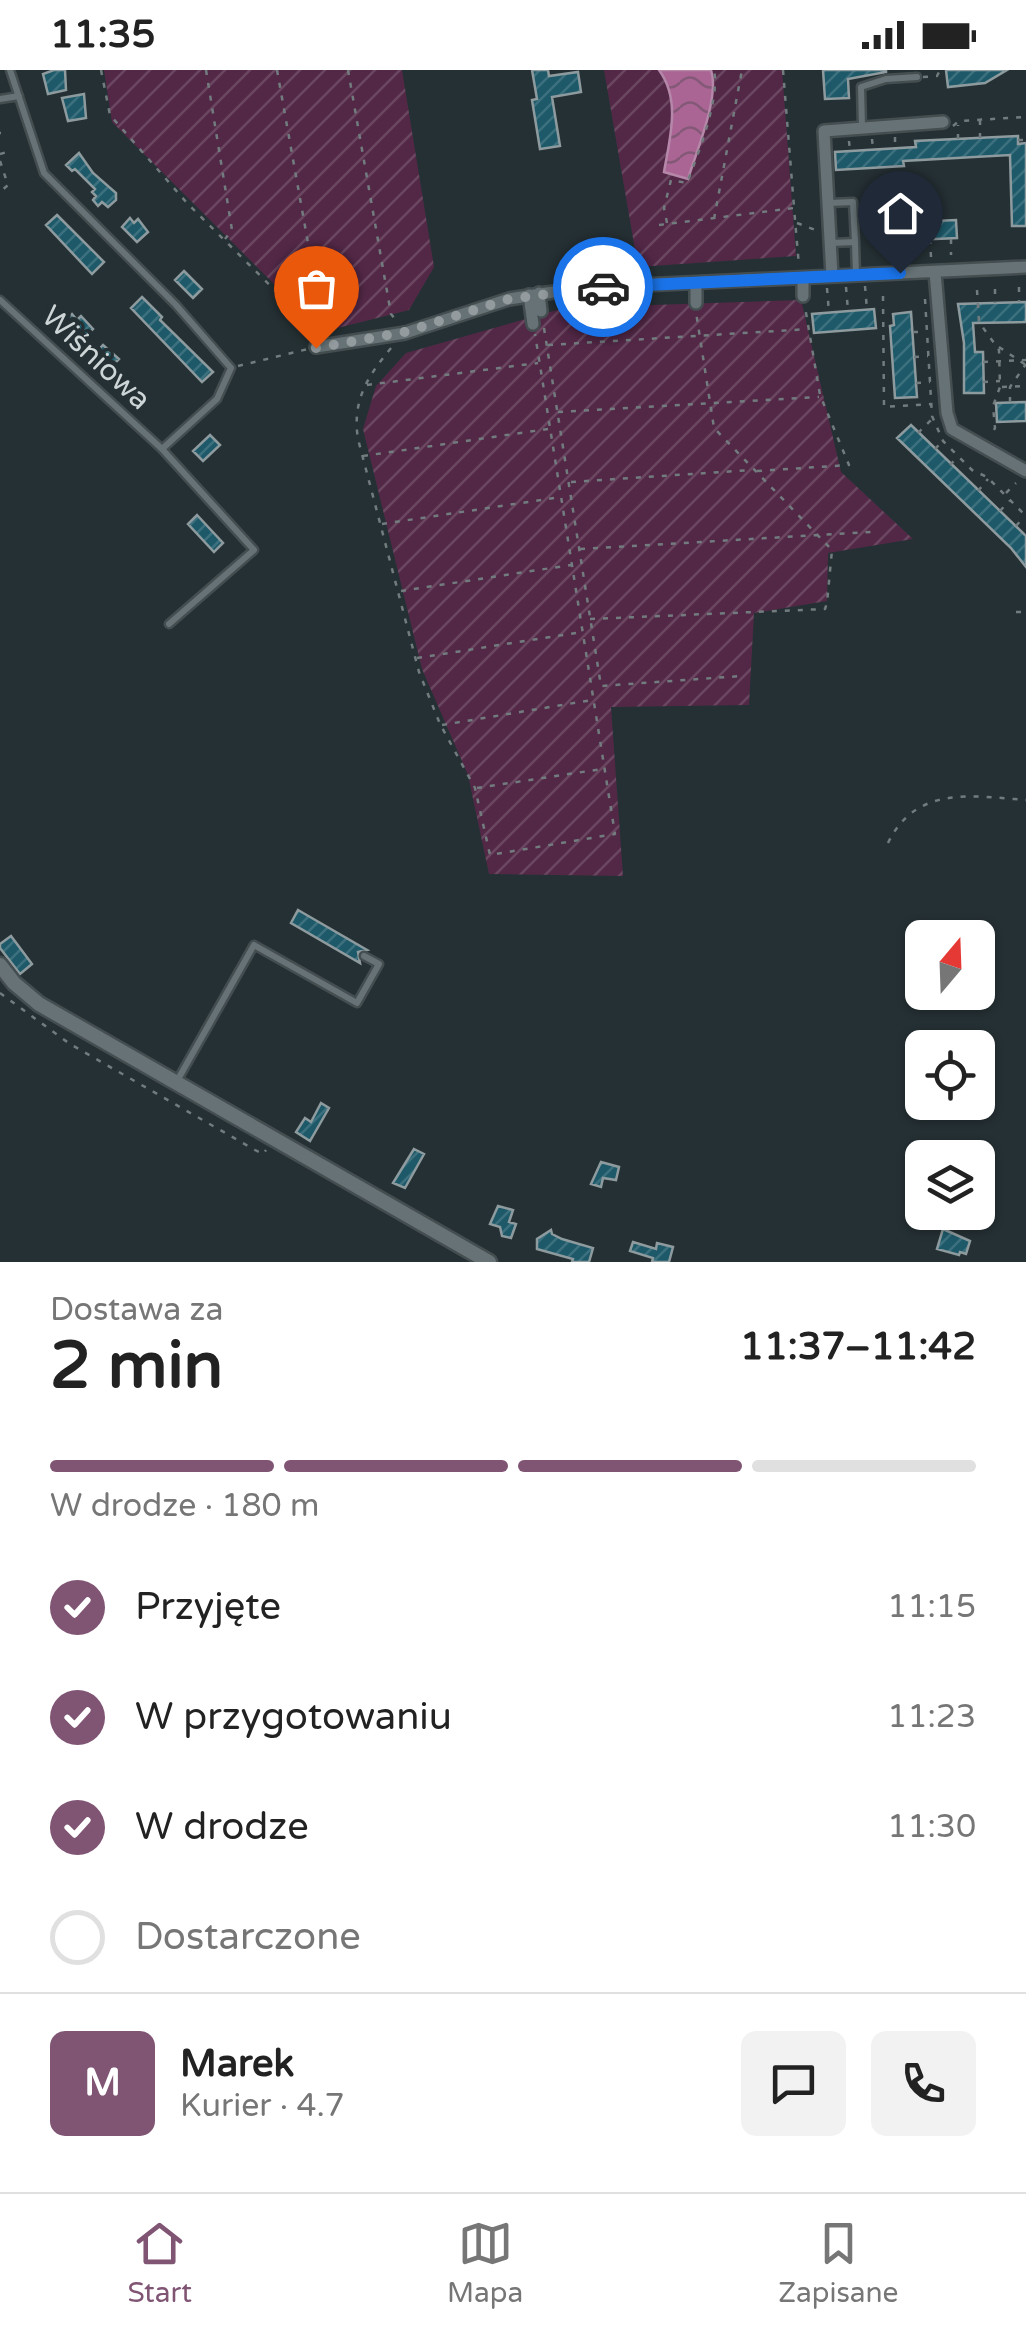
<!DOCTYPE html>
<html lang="pl">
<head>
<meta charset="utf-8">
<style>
  :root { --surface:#fff; --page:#f2f2f2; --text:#222; --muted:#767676; --line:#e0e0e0; --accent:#805473 }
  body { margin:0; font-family:"Varela Round",sans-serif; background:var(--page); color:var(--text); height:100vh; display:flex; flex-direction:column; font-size:38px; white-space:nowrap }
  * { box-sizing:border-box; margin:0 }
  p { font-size:32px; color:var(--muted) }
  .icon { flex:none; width:55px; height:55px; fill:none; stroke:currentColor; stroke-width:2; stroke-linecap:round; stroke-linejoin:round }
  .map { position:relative; height:1192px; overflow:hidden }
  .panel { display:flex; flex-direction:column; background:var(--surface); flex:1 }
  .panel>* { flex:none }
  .needle { width:65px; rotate:19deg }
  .buttons { position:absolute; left:905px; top:850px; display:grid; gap:20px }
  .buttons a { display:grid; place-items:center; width:90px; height:90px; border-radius:15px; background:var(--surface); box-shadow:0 2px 8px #0004; font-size:50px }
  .pin { position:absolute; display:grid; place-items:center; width:85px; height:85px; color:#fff; margin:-102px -42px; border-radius:50% 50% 50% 0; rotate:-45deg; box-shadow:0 0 10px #0007 }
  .pin .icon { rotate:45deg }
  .courier { position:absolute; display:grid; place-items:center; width:100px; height:100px; margin:-50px; border:8px solid #1a73e8; border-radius:50%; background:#fff; color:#222; box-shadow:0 2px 12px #0007 }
  .overview em { font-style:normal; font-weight:700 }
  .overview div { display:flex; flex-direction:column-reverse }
  .overview { display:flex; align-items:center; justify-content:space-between; height:170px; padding:0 50px }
  h1 { font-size:65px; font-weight:700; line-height:75px }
  .bar { display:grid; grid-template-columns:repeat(4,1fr); gap:15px 10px; align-content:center; height:120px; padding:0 50px }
  .bar i { height:12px; border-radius:8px; background:var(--line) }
  .bar .on { background:var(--accent) }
  .bar p { grid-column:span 4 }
  .line { display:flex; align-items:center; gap:25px; padding:0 50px; border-top:2px solid var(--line) }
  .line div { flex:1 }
  .round { display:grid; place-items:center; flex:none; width:105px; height:105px; border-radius:15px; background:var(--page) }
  ol { padding:0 50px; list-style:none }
  li { display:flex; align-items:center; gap:30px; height:110px }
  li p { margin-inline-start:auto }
  li .icon { padding:10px; border-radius:50%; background:var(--accent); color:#fff; stroke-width:4 }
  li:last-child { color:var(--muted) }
  li i { width:55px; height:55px; border:5px solid var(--line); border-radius:50% }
  .status { display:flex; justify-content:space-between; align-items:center; height:70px; padding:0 50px; background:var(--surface); direction:ltr }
  .status svg { height:28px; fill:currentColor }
  .tabs { display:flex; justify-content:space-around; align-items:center; height:140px; border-top:2px solid var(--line); background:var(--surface); font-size:28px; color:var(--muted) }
  .tabs a { display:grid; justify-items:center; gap:5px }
  .tabs .on { color:var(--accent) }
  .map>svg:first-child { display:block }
</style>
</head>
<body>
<div class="status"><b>11:35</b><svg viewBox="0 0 49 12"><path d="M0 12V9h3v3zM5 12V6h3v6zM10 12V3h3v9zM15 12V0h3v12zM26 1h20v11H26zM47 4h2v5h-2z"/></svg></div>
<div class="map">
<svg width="1026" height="1192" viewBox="0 0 1026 1192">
  <defs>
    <pattern id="garden-furrows" width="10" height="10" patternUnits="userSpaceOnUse" patternTransform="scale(2.5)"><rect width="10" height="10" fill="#532847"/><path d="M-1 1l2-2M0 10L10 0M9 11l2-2" fill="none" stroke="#6b4661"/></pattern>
    <pattern id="water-waves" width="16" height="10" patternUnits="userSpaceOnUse" patternTransform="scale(2.5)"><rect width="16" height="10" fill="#aa6595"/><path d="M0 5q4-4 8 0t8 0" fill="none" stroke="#845877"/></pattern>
    <pattern id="building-hatch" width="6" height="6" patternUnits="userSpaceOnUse" patternTransform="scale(2.5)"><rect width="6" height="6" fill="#1d5969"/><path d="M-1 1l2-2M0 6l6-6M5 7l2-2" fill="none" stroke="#3d707e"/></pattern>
  </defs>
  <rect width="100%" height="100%" fill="#253034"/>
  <path fill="url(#garden-furrows)" d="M104,0H402L434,197L409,240L322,262L112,52Z
    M604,0H782L796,186L638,197Z
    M801,230L841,402L913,469L828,483L827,531L754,543L749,635L611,637L623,806L489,804L468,705L422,599L363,359L376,316L406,283L564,238Z"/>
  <path fill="url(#water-waves)" stroke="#b587a9" stroke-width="2.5" d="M659,0H711C720,27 696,82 688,109L664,102C670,67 681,30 659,0Z"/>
  <path fill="url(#building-hatch)" stroke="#8d9a9e" stroke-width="2.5" d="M54,0H65L66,20L48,24L43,4Z
    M532,0H548L549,6L578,2L581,22L552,27L560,76L540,79L532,30L537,29Z
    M823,0H886V2L848,9L849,28L825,29Z
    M946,0H1007L985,13L948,17Z
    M84,24L86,48L68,51L62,28Z
    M1018,66V74L1026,73V156H1012L1010,85L903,91L904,96L836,100L835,82L916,77L915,71Z
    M79,83L93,103L116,123V130L108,137L102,132L98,136L93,130L96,126L92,122L95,119L75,99L72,101L66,95Z
    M57,145L104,192L92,204L46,155Z
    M130,148L134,153L138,149L148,162L137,172L122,157Z
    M956,150L957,168L891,171L890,153Z
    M184,201L202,219L193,228L175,210Z
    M142,227L162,247L160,250L213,302L202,312L131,238Z
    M1026,232V252L973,253L975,282H983L984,323H964V273L958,234Z
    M874,239L876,258L814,263L812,244Z
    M911,242L917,327L895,328L890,256L894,255L893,244Z
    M72,244L77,250L81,246L93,259L77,275L59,257Z
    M103,275L119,289L108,300L93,286Z
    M1026,332V351L997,352L996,333Z
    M911,355L1026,466V497L1011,478L897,368Z
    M210,365L220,375L203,391L193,381Z
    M197,445L223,473L214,482L188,454Z
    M298,840L367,880L358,882L360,893L291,853Z
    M11,866L32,894L20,904L0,878V874Z
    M321,1033L329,1038L310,1071L296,1062L305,1048L311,1052Z
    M414,1079L424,1084L405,1118L393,1113Z
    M601,1092L619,1097L616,1110L603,1108L601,1117L591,1114Z
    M498,1136L513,1140L509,1152L516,1154L511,1168L502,1166L500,1157L490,1154Z
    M943,1159L970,1171L966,1184L960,1182L959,1185L937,1179Z
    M551,1160L552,1164L562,1169L593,1178L589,1192H572L573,1189L537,1179V1169Z
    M633,1172L656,1179L657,1173L673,1177L669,1192H652L653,1188L630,1181Z"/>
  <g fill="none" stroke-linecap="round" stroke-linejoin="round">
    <g stroke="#444d50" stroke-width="11">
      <path id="service" d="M10,0L44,103L176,235L231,298L217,329L162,379
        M0,29L19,26
        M862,57L861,17L886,9L917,7
        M829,133L853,132L855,172
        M831,173L855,172L856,204
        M0,230L162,379L254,480L169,554
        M177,1011L254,875L357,933L379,894L364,886"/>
    </g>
    <g stroke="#444d50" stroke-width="16">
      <path id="minor" d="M935,202L947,343L952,359L1026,401
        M832,206L824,61L943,52
        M803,208V226
        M696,213V233
        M539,223L541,241
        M529,225L533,254
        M316,277L405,263L509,229L579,218L1026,197"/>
    </g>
    <g stroke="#444d50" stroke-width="19">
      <path id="tertiary" d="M0,895L14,913L39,934L489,1192"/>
    </g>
    <path stroke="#727c7f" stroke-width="2.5" stroke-dasharray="5 8" stroke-linecap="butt" d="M101,0L110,45L187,133L319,264
      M206,0L232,160L225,169
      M277,0L320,240L321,265
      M348,0L391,244L398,253
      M783,0L794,137
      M923,7L937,6L940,0
      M953,56L959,51L1026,47
      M0,63H1
      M895,67V78
      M980,68V51
      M872,69L873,79
      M958,69V55
      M1018,70H1026
      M849,71L850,81
      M0,84L7,82
      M0,91L8,115L0,122
      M714,149L742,0
      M667,153L664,138L671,110L687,113C698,84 720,29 714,0
      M797,153L818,161
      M659,155L794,138L799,196
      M930,169L931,187
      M951,169V185
      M908,171L909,188
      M865,216L867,240
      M846,217L848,241
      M1019,217V232
      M827,218L829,243
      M995,219V233
      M977,220L979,252L999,280L1000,317L993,336L995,358L992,364
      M883,226L884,337L931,334
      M925,229L932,346L943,371L972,400L987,407L1026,446
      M544,258L601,616L741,606
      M913,262H926
      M548,275L809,259
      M999,277L1026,295
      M391,278C367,307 352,331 358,369L419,602L440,654L475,718L490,785L615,764L535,264
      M914,287L928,286
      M983,292L1026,290
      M238,296L308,279
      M983,312L1000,311
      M916,313L930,312
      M367,315L538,293
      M1002,317L1026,316
      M1010,332V317L1026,294
      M558,342L819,327
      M918,363L931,350
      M935,379L942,372
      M363,386L548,359
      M950,395L957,388
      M757,401L849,395L820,325L805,237
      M571,412L752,400
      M978,421L988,409
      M1006,423L1016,413
      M1000,441L1009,431
      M382,454L561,427
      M1016,456L1024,447
      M580,479L871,462
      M401,521L571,495
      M1016,542H1026
      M590,549L825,539L827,533L832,480L714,358L696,242
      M417,588L582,562
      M442,655L592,630
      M477,718L602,699
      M888,773C916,715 972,726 1026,730
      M0,923L70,974L255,1080L263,1084L266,1080"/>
    <use href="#service" stroke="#667276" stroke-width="6"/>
    <use href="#minor" stroke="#667276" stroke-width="11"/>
    <use href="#tertiary" stroke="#667276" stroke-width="14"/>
  </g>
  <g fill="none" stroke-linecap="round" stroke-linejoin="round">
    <path stroke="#939b9e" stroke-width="10" stroke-dasharray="0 18" d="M316,278L405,262L509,229L603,217"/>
    <path stroke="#1a73e8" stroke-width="12" d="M603,217L900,203"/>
  </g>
  <g text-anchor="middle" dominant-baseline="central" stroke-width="10" stroke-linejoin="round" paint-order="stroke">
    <g font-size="30" fill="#ced5d7" stroke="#253034">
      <text transform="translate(96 288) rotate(43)">Wiśniowa</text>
    </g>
  </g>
</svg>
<div class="buttons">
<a><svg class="needle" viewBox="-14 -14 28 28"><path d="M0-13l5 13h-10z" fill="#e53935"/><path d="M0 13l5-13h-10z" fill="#767676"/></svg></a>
<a><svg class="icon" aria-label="locate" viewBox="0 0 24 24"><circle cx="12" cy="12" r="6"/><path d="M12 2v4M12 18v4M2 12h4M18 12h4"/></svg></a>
<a><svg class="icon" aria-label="layers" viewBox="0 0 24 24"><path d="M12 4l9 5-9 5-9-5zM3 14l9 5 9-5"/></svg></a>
</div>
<div class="pin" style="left:316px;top:278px;background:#ea580c"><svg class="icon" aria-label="bag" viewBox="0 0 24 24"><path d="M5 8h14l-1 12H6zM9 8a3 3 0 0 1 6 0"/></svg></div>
<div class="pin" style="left:900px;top:203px;background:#1f2937"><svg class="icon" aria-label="home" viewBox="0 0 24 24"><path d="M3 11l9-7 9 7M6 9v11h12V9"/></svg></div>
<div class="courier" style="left:603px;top:217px"><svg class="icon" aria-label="car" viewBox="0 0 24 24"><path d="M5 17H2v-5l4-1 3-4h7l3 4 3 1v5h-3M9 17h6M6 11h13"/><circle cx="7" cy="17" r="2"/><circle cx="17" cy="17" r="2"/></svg></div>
</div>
<section class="panel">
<div class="overview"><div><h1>2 min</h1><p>Dostawa za</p></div><em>11:37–11:42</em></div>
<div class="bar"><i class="on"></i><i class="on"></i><i class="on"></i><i></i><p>W drodze · 180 m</p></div>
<ol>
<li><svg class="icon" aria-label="check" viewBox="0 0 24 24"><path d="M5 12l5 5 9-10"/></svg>Przyjęte<p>11:15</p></li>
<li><svg class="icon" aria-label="check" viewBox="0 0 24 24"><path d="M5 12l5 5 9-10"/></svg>W przygotowaniu<p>11:23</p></li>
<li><svg class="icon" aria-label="check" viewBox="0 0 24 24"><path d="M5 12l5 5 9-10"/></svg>W drodze<p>11:30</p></li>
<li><i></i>Dostarczone</li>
</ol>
<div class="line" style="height:180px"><b class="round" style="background:var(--accent);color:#fff">M</b><div><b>Marek</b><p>Kurier · 4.7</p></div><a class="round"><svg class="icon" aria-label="chat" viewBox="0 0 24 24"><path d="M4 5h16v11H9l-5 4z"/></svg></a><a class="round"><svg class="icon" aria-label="phone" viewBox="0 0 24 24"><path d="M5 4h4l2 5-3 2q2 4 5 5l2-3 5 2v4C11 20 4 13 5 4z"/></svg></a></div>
</section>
<nav class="tabs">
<a class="on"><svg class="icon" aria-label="home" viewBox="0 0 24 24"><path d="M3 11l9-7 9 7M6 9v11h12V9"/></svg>Start</a>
<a><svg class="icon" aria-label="map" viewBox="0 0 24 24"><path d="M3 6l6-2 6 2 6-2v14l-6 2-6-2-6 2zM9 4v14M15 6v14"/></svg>Mapa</a>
<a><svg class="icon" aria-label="saved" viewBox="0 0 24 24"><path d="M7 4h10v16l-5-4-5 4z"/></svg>Zapisane</a>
</nav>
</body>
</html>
